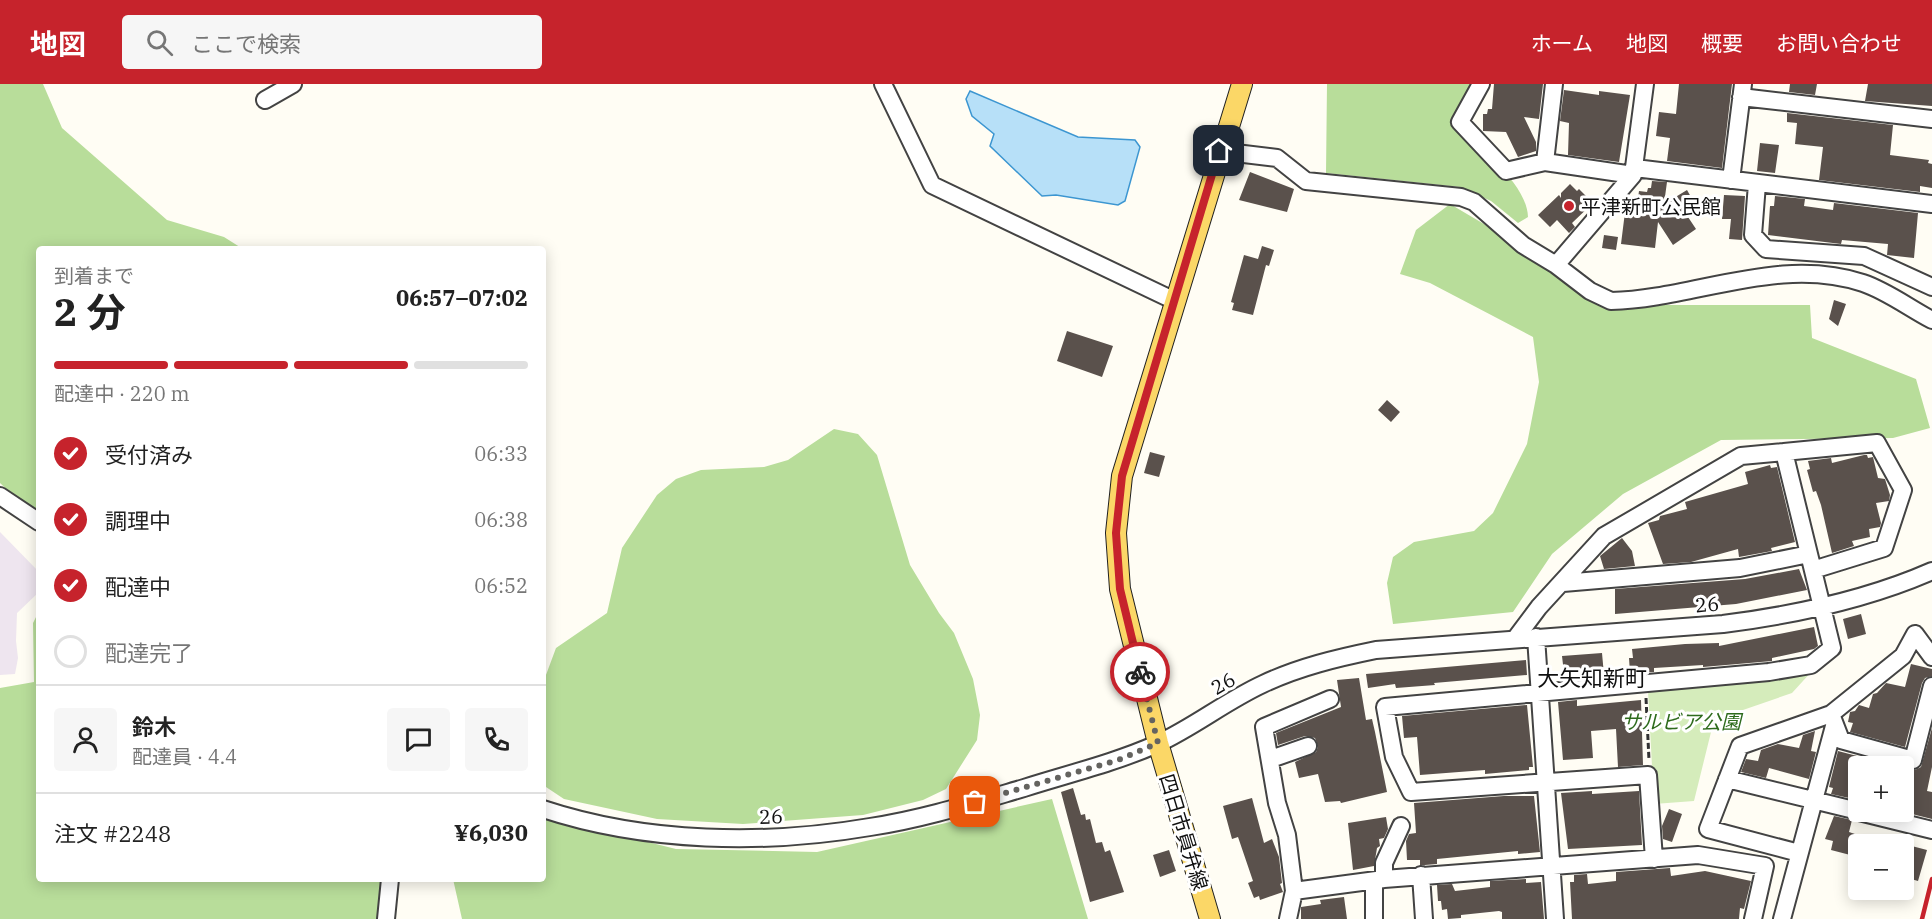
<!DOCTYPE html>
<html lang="ja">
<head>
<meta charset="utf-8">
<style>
  :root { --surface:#fff; --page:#f6f6f6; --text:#222; --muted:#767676; --line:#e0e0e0; --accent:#c6232c }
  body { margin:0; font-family:"IBM Plex Serif","Noto Sans JP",serif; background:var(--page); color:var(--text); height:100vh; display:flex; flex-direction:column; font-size:22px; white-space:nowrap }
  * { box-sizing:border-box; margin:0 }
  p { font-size:20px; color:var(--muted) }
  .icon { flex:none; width:33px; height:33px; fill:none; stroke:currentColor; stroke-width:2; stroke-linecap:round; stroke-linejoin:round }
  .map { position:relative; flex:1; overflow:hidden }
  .details { position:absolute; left:36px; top:162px; width:510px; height:636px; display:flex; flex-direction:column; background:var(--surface); border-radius:6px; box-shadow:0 3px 15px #0003 }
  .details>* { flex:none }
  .tools { position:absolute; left:1848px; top:672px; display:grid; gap:12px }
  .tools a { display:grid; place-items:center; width:66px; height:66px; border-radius:6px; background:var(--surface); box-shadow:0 3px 15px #0003; font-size:30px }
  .pin { position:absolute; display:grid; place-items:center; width:51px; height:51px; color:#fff; margin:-26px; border-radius:12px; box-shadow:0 3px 9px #0006 }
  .courier { position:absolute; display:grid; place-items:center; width:60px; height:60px; margin:-30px; border:4px solid #c6232c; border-radius:50%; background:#fff; color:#222; box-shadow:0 2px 8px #0007 }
  .summary em { font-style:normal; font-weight:700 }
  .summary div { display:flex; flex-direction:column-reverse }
  .summary { display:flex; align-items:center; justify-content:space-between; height:102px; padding:0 18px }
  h1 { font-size:39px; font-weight:700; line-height:45px }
  .bar { display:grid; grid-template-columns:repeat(4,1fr); gap:9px 6px; align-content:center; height:72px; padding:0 18px }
  .bar i { height:8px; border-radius:4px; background:var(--line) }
  .bar .active { background:var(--accent) }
  .bar p { grid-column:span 4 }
  .line { display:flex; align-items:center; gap:15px; padding:0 18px; border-top:2px solid var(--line) }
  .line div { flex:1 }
  .round { display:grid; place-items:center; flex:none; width:63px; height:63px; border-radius:6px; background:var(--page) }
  ol { padding:0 18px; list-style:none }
  li { display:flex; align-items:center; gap:18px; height:66px }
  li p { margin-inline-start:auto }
  li .icon { padding:6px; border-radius:50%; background:var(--accent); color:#fff; stroke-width:4 }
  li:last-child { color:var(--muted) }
  li i { width:33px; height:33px; border:3px solid var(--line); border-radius:50% }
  header { display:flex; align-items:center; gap:36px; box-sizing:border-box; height:84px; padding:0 30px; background:var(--accent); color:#fff }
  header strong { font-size:28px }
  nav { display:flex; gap:33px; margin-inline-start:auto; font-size:21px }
  .search { width:420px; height:54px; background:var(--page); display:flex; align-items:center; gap:15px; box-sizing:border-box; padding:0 21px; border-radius:6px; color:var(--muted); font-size:22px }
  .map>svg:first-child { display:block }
</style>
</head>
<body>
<header>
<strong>地図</strong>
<div class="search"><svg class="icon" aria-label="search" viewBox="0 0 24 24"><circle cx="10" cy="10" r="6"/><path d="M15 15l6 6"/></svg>ここで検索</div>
<nav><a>ホーム</a><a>地図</a><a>概要</a><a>お問い合わせ</a></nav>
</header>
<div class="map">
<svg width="1932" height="835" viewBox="0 0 1932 835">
  <rect width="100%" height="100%" fill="#fffdf4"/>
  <path fill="#eee5ef" d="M0,448L39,488V508L17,529L16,557L18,574L15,590L0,591Z"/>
  <path fill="#d5ecbb" d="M1813,586L1792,609L1714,636L1694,717L1654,720L1648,607L1765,598Z"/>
  <path fill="#b8dd9a" d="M0,0H43L62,44L167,136L224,153L243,165H39V426L16,414L0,399Z
    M1327,0H1471L1452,39C1476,62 1527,98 1528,133L1518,139L1491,117L1460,103L1326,89Z
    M1450,120L1606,212L1656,221H1810L1812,254L1916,295L1930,344L1893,354L1721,356L1623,410L1552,470L1513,528L1393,540L1387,499L1393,473L1414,458L1474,447L1493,429L1527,360L1539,298L1533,253L1430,199L1400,190L1416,146Z
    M834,345L858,350L877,371L910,481L939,529L954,549L973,595L980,631L977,656L946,705L923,716L863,731L743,740L657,735L564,715L543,701V599L556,564L607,529L622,464L657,411L676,395L701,386L764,383L788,376Z
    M39,527V795H385L382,835H0V604L34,598L33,539Z
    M1052,715L1088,835H462L453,795H543V732L676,765L817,768Z"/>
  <path fill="#b7e0f8" stroke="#3c96d1" stroke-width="1.5" d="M970,7L1078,53L1135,56L1140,63L1125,117L1118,121L1056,111L1042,112L990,62L994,50L972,32L966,15Z"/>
  <path fill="#5a514c" d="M1494,0H1543L1539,35L1524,33L1536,58V67L1518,73L1506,48L1483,47V30H1487L1488,25H1492Z
    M1679,0H1732L1722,84L1667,77L1670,54L1656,52L1659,28L1676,30Z
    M1790,0H1817L1815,11L1789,8Z
    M1868,0H1932V22L1865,17Z
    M1564,6L1599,11V7L1630,11L1619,78L1568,71L1569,39L1560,37Z
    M1787,29L1893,41L1890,71L1929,76L1928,79L1932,80V104L1920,102V108L1819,96L1823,63L1795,60L1797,39L1787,38Z
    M1760,59L1779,61L1775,89L1757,87Z
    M1250,88L1294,105L1287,128L1239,116Z
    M1652,97L1667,98L1664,120L1687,106L1695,120L1692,122L1698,133H1688L1696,145L1673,161L1658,138L1655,164L1621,160L1626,120L1637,121L1639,107L1647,108L1648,104H1651Z
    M1570,100L1577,107L1579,105L1593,119L1572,139L1575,143L1569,149L1557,136L1550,143L1538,131L1559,111L1561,114V109Z
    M1724,111L1745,112L1742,156L1729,155L1731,135H1722Z
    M1775,112L1805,115L1804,122L1833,126L1834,119L1918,129L1914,174L1887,171L1888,160L1842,156L1841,160L1768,151L1770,122H1774Z
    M1604,151L1618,153L1616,166L1602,164Z
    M1262,162L1274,166L1269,182L1266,181L1253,231L1232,226L1234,219L1231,218L1244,171L1258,175Z
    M1834,216L1846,220L1838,242L1829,235Z
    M1067,247L1113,262L1102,293L1057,277Z
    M1387,316L1400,328L1391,338L1378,326Z
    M1150,368L1165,372L1159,393L1144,389Z
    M1864,371H1867L1868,374L1873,373L1878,394L1885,395L1890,411L1889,417L1876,419L1881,439L1880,443L1869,445L1870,453L1852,457L1854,462L1832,469L1821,421L1816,407L1813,408L1807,386L1810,385L1808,377L1831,374L1832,379Z
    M1770,381L1771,384L1777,383L1795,458L1771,464L1772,467L1739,473L1738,465L1691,478L1663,480L1648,439L1659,436L1660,432L1687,425L1685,418L1748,400L1745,388Z
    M1622,454L1632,467L1635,482L1604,485L1600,472Z
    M1799,485L1807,506L1736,520L1615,530V505L1745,495Z
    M1861,530L1866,550L1848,555L1843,535Z
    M1814,543L1818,562L1814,565L1772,574V577L1703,583V581L1654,584V588L1630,589L1629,574H1633L1632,565L1685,560L1719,559V562Z
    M1602,569L1604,591L1561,596V589H1564L1562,572Z
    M1526,576L1527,591L1434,599L1435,601L1396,604L1395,600L1368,604L1366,590Z
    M1911,580L1932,585V592L1925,594L1922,599L1905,663L1850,648L1853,639L1848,638L1850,628L1855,627L1859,621L1869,624L1873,610L1877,609L1886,599L1905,603Z
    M1359,594L1366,636L1372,635L1375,648L1387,708L1341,719L1340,717L1325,718L1318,690L1299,694L1295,678L1316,668L1318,663L1315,654L1305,652L1278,661L1276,649L1341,623L1337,596Z
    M1577,616V622L1641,616L1643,681L1618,683L1616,645L1591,647L1593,674L1563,676L1558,618Z
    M1527,621L1533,683H1529V686L1485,690V686L1420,691L1417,653L1404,654L1402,632Z
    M1932,644V683L1927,707L1932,708V735L1904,728V684L1915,686L1921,683Z
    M1815,647L1811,667L1816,668L1809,695L1769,684L1766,694L1741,688L1746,675L1758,677L1761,666L1778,660L1799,664L1803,651Z
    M1838,667L1876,677L1875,682H1858V716L1831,710L1833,704L1829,703Z
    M1073,704L1081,731L1085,730L1086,736L1090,735L1096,759L1102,758L1105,768L1110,766L1124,808L1090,818L1061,708Z
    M1592,707V710L1639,707L1642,761L1568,765L1561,709Z
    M1504,712H1534L1540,768L1518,770V767L1437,775V780L1425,781H1420V776H1407L1406,757L1409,750L1416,749L1414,719Z
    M1252,714L1264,759L1272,755L1279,773L1282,799L1280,800L1283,808L1260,816L1259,812L1254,814L1248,799L1253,797L1238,753L1232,755L1223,722Z
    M1669,725L1682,730L1672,758L1663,755L1662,742Z
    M1834,732L1852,736L1849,748L1858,751V773L1831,766L1833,757L1825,755Z
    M1386,733L1388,745L1384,754L1379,755L1380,762L1377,764L1374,782L1353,786L1348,739Z
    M1904,760L1927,766L1918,797L1904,793Z
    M1169,766L1176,787L1160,793L1153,771Z
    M1670,784L1671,792L1705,787L1751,797L1744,825L1740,824L1739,835H1572L1570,798H1574V791L1587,790L1588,800L1616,797V788Z
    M1526,795V799L1541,798L1544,835H1502V828L1499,827L1461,831V834L1448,835L1447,825L1442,826L1441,817H1438L1437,801L1452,800L1455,807L1490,803V797Z
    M1344,813L1347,835H1301V823L1321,820L1320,816Z"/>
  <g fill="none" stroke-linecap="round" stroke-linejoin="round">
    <g stroke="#434343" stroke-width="20">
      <path id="minor" d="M883,0L932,101L1175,217
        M1481,0L1460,38L1506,87L1545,78
        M1554,0L1545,78L1633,91
        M1741,13L1932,35
        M265,16L293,0
        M1219,67L1277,74L1306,97L1461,113L1474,118L1523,161L1556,181L1590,207L1611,217C1694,215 1779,171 1863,199C1887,207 1909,224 1932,236
        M1635,84L1932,120
        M1731,96L1743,0
        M1757,100L1753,151L1766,165L1864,172L1932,203
        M1556,181L1633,91L1645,0
        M1784,368L1877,359L1903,406L1884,464L1813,486
        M0,412L39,438
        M1563,499L1740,484L1809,470
        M1536,553L1555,835
        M1515,555L1539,523L1604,452L1741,372L1784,368L1832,564L1811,581L1769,588L1385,623L1394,673L1411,708L1648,691L1654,775
        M1932,573L1915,550L1903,572L1831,630L1841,656L1913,676L1932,602
        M1271,675L1308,662
        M1727,695L1858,727
        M543,725C646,759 765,761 870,743C923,735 973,719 1024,704C1068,690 1114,679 1157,660C1194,643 1226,617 1263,600C1299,583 1337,574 1376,566L1723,540C1794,531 1866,516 1932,487
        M1859,728L1932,746
        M1799,769L1708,745L1740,662L1831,630
        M1421,791L1424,835
        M1384,795V779L1401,742
        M1374,797V835
        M1294,807L1287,751L1277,719L1264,643L1330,615
        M386,835L390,795
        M1288,835L1294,807L1384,795L1698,771L1765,782L1753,835
        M1782,835L1834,642"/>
    </g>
    <g stroke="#212121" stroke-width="22">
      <path id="major" d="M1210,835L1158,659L1120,505L1116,449L1122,392L1242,0"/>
    </g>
    <path stroke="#323232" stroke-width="3" stroke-dasharray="6 3" stroke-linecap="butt" d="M1646,614L1649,676"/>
    <use href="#minor" stroke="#fff" stroke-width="16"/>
    <use href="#major" stroke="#fbd767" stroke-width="20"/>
    <path stroke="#c6232c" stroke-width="4.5" d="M1922,835L1932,795"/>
  </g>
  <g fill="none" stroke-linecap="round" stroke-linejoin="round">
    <path stroke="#646360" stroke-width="6" stroke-dasharray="0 10.8" d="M975,718L1118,676L1158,659L1140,588"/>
    <path stroke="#c6232c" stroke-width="8" d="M1140,588L1120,505L1116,449L1122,392L1219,67"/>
  </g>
  <circle fill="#c6232c" stroke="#fff" stroke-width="2" cx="1569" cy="122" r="6"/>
  <g text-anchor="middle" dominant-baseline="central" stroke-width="6" stroke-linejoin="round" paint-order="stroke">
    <g font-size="20" fill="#101010" stroke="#fff" text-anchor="start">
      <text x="1581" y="122">平津新町公民館</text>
    </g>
    <g font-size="20" fill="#101010" stroke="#fff">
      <text transform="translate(1707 520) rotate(-5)">26</text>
      <text transform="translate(1223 599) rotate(-30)">26</text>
      <text transform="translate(771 732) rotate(-2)">26</text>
      <text transform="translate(1184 748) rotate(73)">四日市員弁線</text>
    </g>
    <g font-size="20" font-style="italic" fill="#2e6b1d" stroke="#fff">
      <text x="1681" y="637">サルビア公園</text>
    </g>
    <g font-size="22" fill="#101010" stroke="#fff">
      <text x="1592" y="593">大矢知新町</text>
    </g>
  </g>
</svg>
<div class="tools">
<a>+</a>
<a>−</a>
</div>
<div class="pin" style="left:975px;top:718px;background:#ea580c"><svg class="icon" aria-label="bag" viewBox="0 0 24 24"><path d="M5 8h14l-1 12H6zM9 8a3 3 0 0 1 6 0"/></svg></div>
<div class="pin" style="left:1219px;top:67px;background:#1f2937"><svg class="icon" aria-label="home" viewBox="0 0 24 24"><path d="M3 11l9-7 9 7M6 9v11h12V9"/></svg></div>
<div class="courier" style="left:1140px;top:588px"><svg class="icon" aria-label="bike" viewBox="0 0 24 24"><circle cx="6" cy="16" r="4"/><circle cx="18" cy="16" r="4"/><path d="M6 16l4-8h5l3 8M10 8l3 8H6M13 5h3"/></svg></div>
<section class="details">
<div class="summary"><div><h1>2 分</h1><p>到着まで</p></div><em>06:57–07:02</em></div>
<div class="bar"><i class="active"></i><i class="active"></i><i class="active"></i><i></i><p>配達中 · 220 m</p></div>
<ol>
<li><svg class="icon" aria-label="check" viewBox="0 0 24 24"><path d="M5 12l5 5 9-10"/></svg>受付済み<p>06:33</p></li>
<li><svg class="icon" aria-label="check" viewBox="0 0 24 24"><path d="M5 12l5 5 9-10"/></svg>調理中<p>06:38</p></li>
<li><svg class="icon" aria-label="check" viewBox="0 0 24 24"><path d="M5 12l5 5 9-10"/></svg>配達中<p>06:52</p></li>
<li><i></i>配達完了</li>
</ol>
<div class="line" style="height:108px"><a class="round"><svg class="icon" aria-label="person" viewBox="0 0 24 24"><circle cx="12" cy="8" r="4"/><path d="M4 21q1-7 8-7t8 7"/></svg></a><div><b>鈴木</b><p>配達員 · 4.4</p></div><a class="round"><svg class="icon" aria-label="chat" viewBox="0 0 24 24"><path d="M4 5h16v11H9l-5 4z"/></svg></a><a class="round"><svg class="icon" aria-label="phone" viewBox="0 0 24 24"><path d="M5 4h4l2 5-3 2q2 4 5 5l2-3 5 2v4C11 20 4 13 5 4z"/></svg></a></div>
<div class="line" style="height:78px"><div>注文 #2248</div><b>¥6,030</b></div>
</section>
</div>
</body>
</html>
